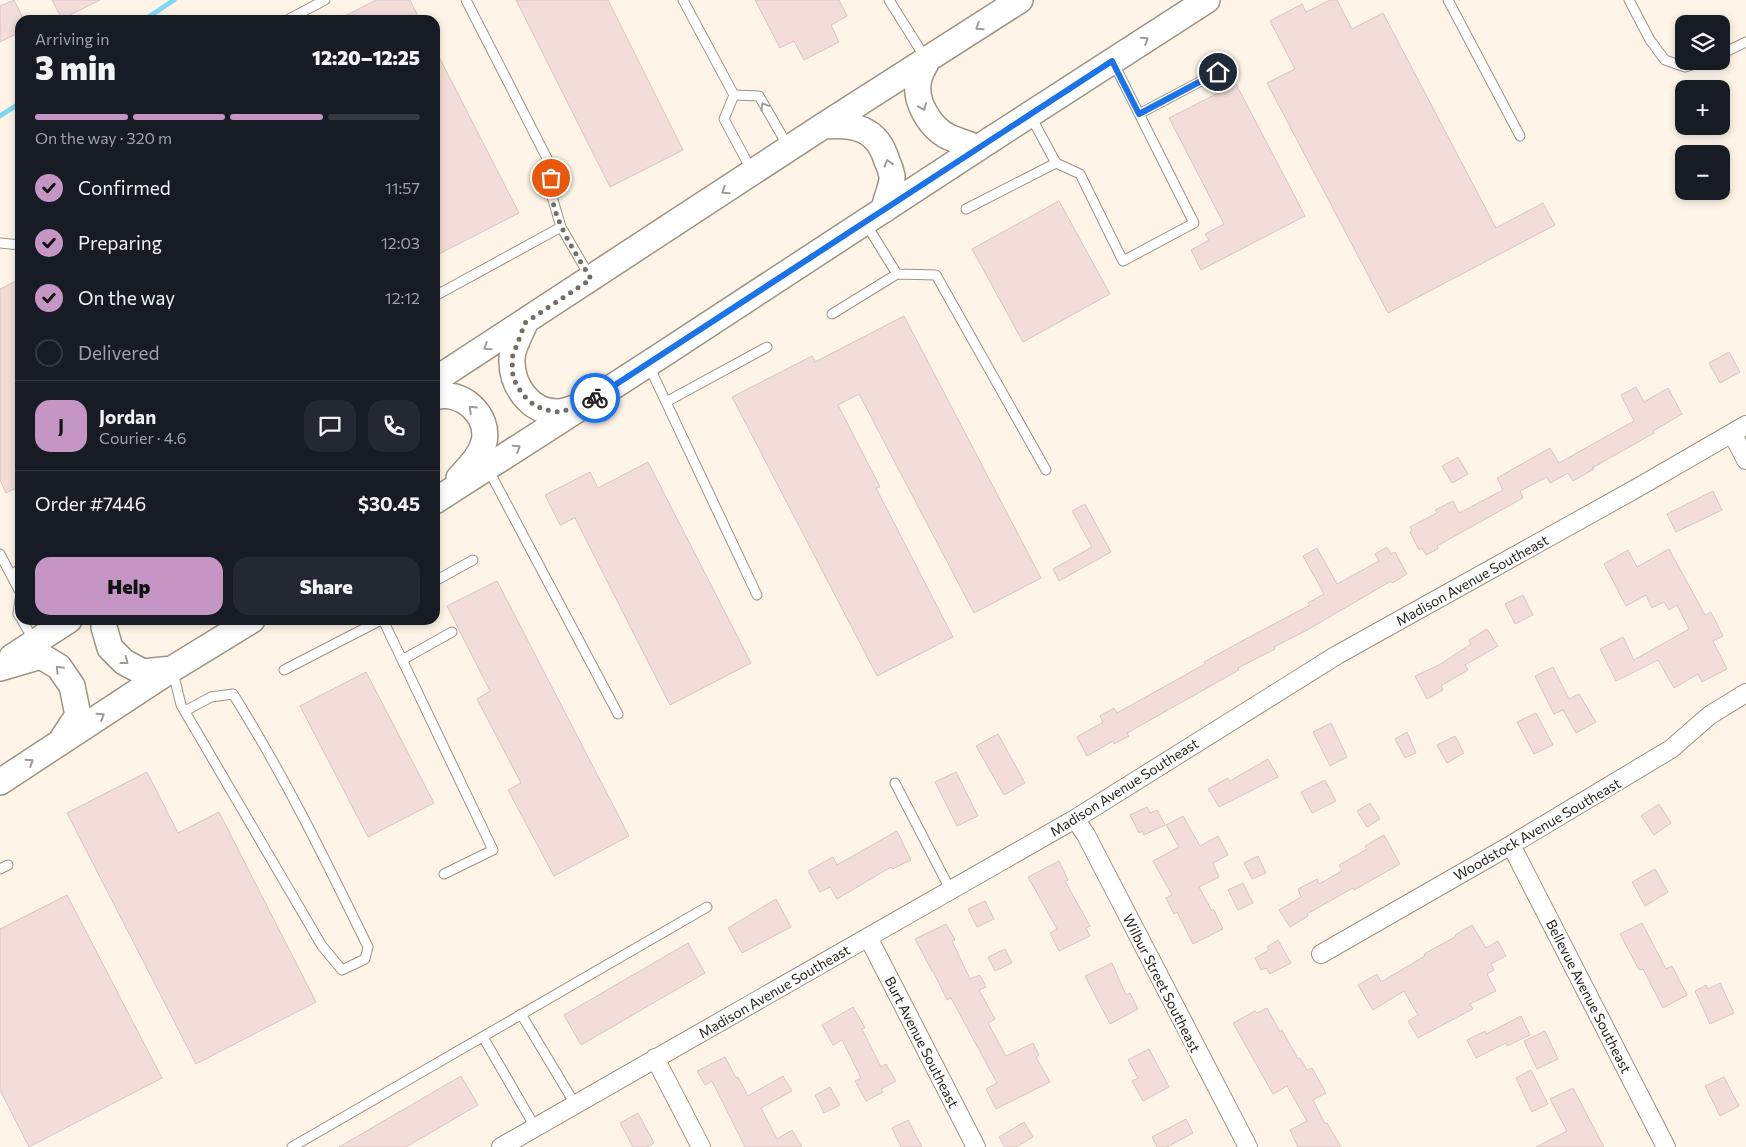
<!DOCTYPE html>
<html lang="en">
<head>
<meta charset="utf-8">
<style>
  :root { --surface:#171b24; --page:#242831; --text:#f1f3f6; --muted:#9ea1a6; --line:#363941; --accent:#c596c4 }
  body { margin:0; font-family:Commissioner,sans-serif; background:var(--page); color:var(--text); height:100vh; display:flex; flex-direction:column; font-size:19px; white-space:nowrap }
  * { box-sizing:border-box; margin:0 }
  p { font-size:16px; color:var(--muted) }
  .icon { flex:none; width:28px; height:28px; fill:none; stroke:currentColor; stroke-width:2; stroke-linecap:round; stroke-linejoin:round }
  .map { position:relative; flex:1; overflow:hidden }
  .side { position:absolute; left:15px; top:15px; width:425px; height:610px; display:flex; flex-direction:column; background:var(--surface); border-radius:15px; box-shadow:0 2px 8px #0003 }
  .side>* { flex:none }
  .buttons { position:absolute; left:1675px; top:15px; display:grid; gap:10px }
  .buttons a { display:grid; place-items:center; width:55px; height:55px; border-radius:10px; background:var(--surface); box-shadow:0 2px 8px #0003; font-size:25px }
  .pin { position:absolute; display:grid; place-items:center; width:42px; height:42px; color:#fff; margin:-21px; border:2px solid #fff; border-radius:50%; box-shadow:0 1px 5px #0007 }
  .courier { position:absolute; display:grid; place-items:center; width:50px; height:50px; margin:-25px; border:4px solid #1a73e8; border-radius:50%; background:#fff; color:#222; box-shadow:0 1px 6px #0007 }
  .head em { font-style:normal; font-weight:800 }
  .head div { display:flex; flex-direction:column-reverse }
  .head { display:flex; align-items:center; justify-content:space-between; height:85px; padding:0 20px }
  h1 { font-size:32px; font-weight:800; line-height:38px }
  .bar { display:grid; grid-template-columns:repeat(4,1fr); gap:8px 5px; align-content:center; height:60px; padding:0 20px }
  .bar i { height:6px; border-radius:4px; background:var(--line) }
  .bar .selected { background:var(--accent) }
  .bar p { grid-column:span 4 }
  .line { display:flex; align-items:center; gap:12px; padding:0 20px; border-top:1px solid var(--line) }
  .line div { flex:1 }
  .round { display:grid; place-items:center; flex:none; width:52px; height:52px; border-radius:15px; background:var(--page) }
  ol { padding:0 20px; list-style:none }
  li { display:flex; align-items:center; gap:15px; height:55px }
  li p { margin-inline-start:auto }
  li .icon { padding:5px; border-radius:50%; background:var(--accent); color:#111; stroke-width:4 }
  li:last-child { color:var(--muted) }
  li i { width:28px; height:28px; border:2px solid var(--line); border-radius:50% }
  .action { display:flex; gap:10px; margin-top:auto; padding:10px 20px }
  .action a { flex:1; height:58px; border-radius:15px; background:var(--accent); color:#111; font-size:20px; font-weight:800; line-height:58px; text-align:center }
  .action a+a { background:var(--page); color:var(--text) }
  .map>svg:first-child { display:block }
</style>
</head>
<body>
<div class="map">
<svg width="1746" height="1147" viewBox="0 0 1746 1147">
  <rect width="100%" height="100%" fill="#fef5e8"/>
  <g fill="none" stroke-linecap="round" stroke-linejoin="round">
    <path stroke="#80d8f7" stroke-width="5" d="M144,20L174,0
      M0,116L20,103"/>
  </g>
  <path fill="#f2ddd8" stroke="#dac5bf" d="M14,0L24,20H20V32L0,42V6Z
    M52,0H100L62,19Z
    M376,0H410L420,20H337Z
    M516,0H608L683,150L610,187Z
    M755,0H839L847,16L831,25L839,42L804,60L794,41L780,48Z
    M1330,0H1337L1352,29L1383,13L1496,228L1543,203L1555,225L1388,313L1267,83L1295,69L1270,21L1302,4L1306,12Z
    M435,49L519,213L435,256Z
    M1236,84L1305,216L1201,270L1191,250L1209,240L1205,234L1224,224L1169,118Z
    M1059,201L1110,294L1023,342L972,249Z
    M20,279V486L6,493L0,480V289Z
    M904,316L1041,578L974,613L859,394L838,405L880,487L876,488L953,637L877,676L732,397L812,356L815,362Z
    M1729,352L1740,372L1720,383L1709,363Z
    M1636,387L1644,402L1668,388L1682,414L1653,431L1654,433L1592,468L1594,469L1573,481L1568,473L1550,483L1547,477L1520,491L1523,498L1437,546L1438,549L1426,555L1422,548L1419,550L1410,532L1412,530L1410,527L1437,513L1435,510L1453,501L1459,513L1503,490L1497,478L1550,448L1559,463L1634,421L1621,395Z
    M1458,457L1468,474L1452,483L1442,466Z
    M648,462L751,663L670,705L575,518L560,525L545,495L590,472L598,488Z
    M1713,491L1722,510L1676,532L1667,514Z
    M1085,504L1111,552L1059,581L1053,569L1092,547L1072,511Z
    M1387,547L1391,554L1395,552L1407,574L1392,583L1391,581L1309,629L1274,647L1275,649L1238,668L1239,670L1127,733L1129,736L1114,744L1113,741L1087,756L1077,737L1103,722L1100,716L1114,708L1117,713L1205,664L1204,662L1240,642L1310,605L1308,603L1324,594L1303,556L1317,548L1337,584L1379,561L1375,554Z
    M1669,549L1705,615L1711,612L1723,636L1713,641L1727,669L1702,682L1698,674L1674,688L1658,660L1616,681L1600,649L1623,637L1634,660L1689,629L1677,605L1669,610L1664,602L1652,608L1646,595L1626,606L1604,564L1628,550L1637,567Z
    M497,581L629,836L554,876L508,790L521,783L477,699L490,691L447,606Z
    M1523,595L1533,615L1515,624L1505,604Z
    M1487,629L1498,646L1465,665L1468,670L1441,686L1443,690L1427,699L1415,676L1439,665L1471,644L1469,640Z
    M1553,667L1569,699L1579,694L1596,722L1576,733L1563,710L1554,714L1535,676Z
    M366,672L434,803L368,837L300,706Z
    M1536,713L1553,745L1534,754L1517,722Z
    M1331,723L1347,757L1330,766L1313,732Z
    M1407,732L1416,753L1405,758L1395,739Z
    M998,734L1025,783L1004,795L976,746Z
    M1455,736L1464,753L1447,763L1437,745Z
    M1268,759L1278,777L1219,807L1208,789L1228,778L1230,781Z
    M147,772L178,833L219,812L316,1002L196,1064L67,813Z
    M956,772L978,816L957,826L935,782Z
    M1325,780L1336,801L1312,813L1301,792Z
    M1370,803L1380,819L1367,827L1357,811Z
    M1659,804L1671,823L1654,835L1641,816Z
    M1147,807L1150,813L1157,810L1165,825L1144,835L1142,831L1139,833L1130,815Z
    M1183,816L1200,846L1218,836L1228,855L1213,863L1219,877L1199,887L1212,911L1214,910L1223,929L1193,944L1177,912L1174,914L1166,898L1172,895L1153,861L1179,847L1166,825Z
    M897,831L911,860L892,869L891,867L837,899L830,887L820,892L808,871L833,857L837,865Z
    M1384,835L1400,864L1354,890L1353,888L1307,914L1308,916L1290,927L1279,910L1301,897L1298,889L1317,879L1319,884L1342,871L1339,865L1367,849L1365,846Z
    M1258,856L1266,873L1252,879L1244,863Z
    M1059,861L1068,880L1065,881L1090,926L1086,928L1090,936L1059,951L1050,933L1057,929L1028,877Z
    M1655,869L1668,892L1645,906L1632,882Z
    M1243,883L1253,903L1238,910L1228,890Z
    M67,895L162,1078L29,1147L0,1090V929Z
    M776,899L791,927L742,953L728,928Z
    M985,901L994,919L977,927L968,909Z
    M1642,923L1666,969L1672,966L1687,995L1663,1008L1643,969L1639,970L1620,934Z
    M946,924L955,940L952,941L970,979L980,975L986,987L979,990L995,1019L988,1023L1006,1056L1033,1043L1039,1055L1036,1057L1050,1082L996,1109L986,1089L997,1083L951,998L947,1000L933,971H932L915,939Z
    M1472,925L1486,948L1498,941L1506,956L1491,964L1494,970L1487,974L1496,991L1470,1004L1473,1009L1418,1038L1408,1021L1418,1015L1404,991L1373,1010L1358,985L1377,974L1381,982L1425,956L1424,954L1455,937V935Z
    M1278,940L1291,963L1270,974L1266,968L1261,970L1255,958L1269,950L1267,947Z
    M688,943L705,973L581,1045L564,1015Z
    M1005,949L1012,963L995,971L988,957Z
    M1112,963L1126,995L1130,993L1138,1009L1110,1024L1085,976Z
    M1720,983L1734,1013L1710,1024L1695,991L1706,985L1708,989Z
    M853,1007L865,1028L862,1029L881,1067L886,1064L896,1081L881,1089L883,1092L866,1101L855,1081L861,1078L842,1040L833,1045L822,1025Z
    M1267,1008L1280,1032L1282,1030L1298,1059L1300,1058L1307,1070L1312,1068L1326,1093L1313,1100L1325,1124L1327,1123L1341,1147H1298L1290,1130L1307,1121L1287,1086L1273,1094L1233,1023L1255,1011L1257,1013Z
    M1521,1016L1530,1035L1507,1046L1506,1043L1476,1058L1467,1040L1485,1031L1486,1034Z
    M1545,1031L1558,1059L1537,1069L1524,1041Z
    M1149,1049L1169,1087L1143,1101L1132,1081L1138,1078L1128,1060Z
    M725,1057L736,1078L738,1077L748,1096L783,1076L792,1091L761,1108L777,1139L792,1130L802,1147H745L712,1081L705,1085L697,1071Z
    M1531,1070L1548,1104L1532,1112L1516,1078Z
    M461,1076L478,1105L406,1147H339Z
    M1724,1077L1739,1106L1720,1116L1705,1086Z
    M830,1087L840,1105L824,1113L815,1095Z
    M1573,1088L1604,1147H1536L1567,1131L1550,1099Z
    M638,1113L654,1143L647,1147H633L620,1123Z
    M1186,1119L1193,1133L1167,1147H1157L1152,1137Z
    M908,1120L922,1147H901L892,1128Z
    M1024,1122L1033,1137L1016,1147H1005L999,1137Z"/>
  <g fill="none" stroke-linecap="round" stroke-linejoin="round">
    <g stroke="#9d9484" stroke-width="11">
      <path id="lane" d="M466,0L552,168L550,190L561,227L590,277
        M683,0L734,95
        M889,0L926,59
        M1448,0L1520,136
        M1629,0L1650,40L1665,60L1685,67L1706,61
        M287,20L325,0
        M1721,54L1746,42
        M1139,114L1218,72
        M1031,117L1056,163L1080,174L1123,261L1194,223L1114,64
        M752,171L724,119L734,95L759,96L789,148
        M966,209L1056,163
        M866,224L897,274L936,275L1046,470
        M0,243L20,245
        M435,296L561,227
        M832,314L897,274
        M648,364L757,595
        M666,402L767,347
        M488,469L618,714
        M0,554L11,575
        M20,569L11,575L20,592
        M435,581L473,560
        M20,599L18,614L20,617
        M22,620L34,641
        M383,620L493,850L444,874
        M402,660L452,632
        M284,670L381,620
        M173,672L181,705L322,946L342,970L365,959L368,947C326,861 284,775 233,694L211,697L185,711
        M895,783L951,891
        M0,869L8,865
        M521,1014L575,1104
        M483,1037L535,1127
        M292,1147L707,907"/>
    </g>
    <g stroke="#9d9484" stroke-width="20">
      <path id="street" d="M1732,433L1746,460
        M1075,819L1086,835L1248,1147
        M1511,845L1666,1147
        M868,937L976,1147
        M1321,954L1511,845L1671,749L1710,715L1746,693
        M655,1058L701,1147
        M501,1147L1075,819L1337,655L1637,488L1746,425"/>
    </g>
    <g stroke="#9d9484" stroke-width="28">
      <path id="secondary" d="M927,61C924,67 920,73 919,79C913,100 930,128 949,137C958,141 968,144 978,148
        M823,126C854,124 877,127 887,161C889,165 891,171 892,176C893,185 885,200 884,210
        M525,323C521,333 512,348 512,359C511,385 530,413 558,412C564,412 571,409 577,407
        M435,380L823,126L1020,0
        M435,397C461,389 490,415 484,442C480,457 468,468 459,478
        M435,501L648,364L978,148L1207,0
        M104,620V627L110,648L124,662L143,672L172,669
        M12,657L69,620
        M0,668L41,656L59,667L72,686L78,715L61,741
        M0,782L172,669L252,620"/>
    </g>
    <use href="#lane" stroke="#fff" stroke-width="9"/>
    <use href="#street" stroke="#fff" stroke-width="18"/>
    <use href="#secondary" stroke="#fff" stroke-width="25"/>
  </g>
  <defs><path id="oneway-chevron" d="M-2-3.5L2.5 0L-2 3.5" fill="none" stroke-width="1.6" stroke-linecap="round" stroke-linejoin="round" transform="scale(1.25)"/></defs>
  <g stroke="#9e9c9a">
    <use href="#oneway-chevron" transform="translate(979 27) rotate(147)"/>
    <use href="#oneway-chevron" transform="translate(1145 40) rotate(-33)"/>
    <use href="#oneway-chevron" transform="translate(764 106) rotate(-121)"/>
    <use href="#oneway-chevron" transform="translate(923 107) rotate(68)"/>
    <use href="#oneway-chevron" transform="translate(888 163) rotate(-107)"/>
    <use href="#oneway-chevron" transform="translate(725 191) rotate(147)"/>
    <use href="#oneway-chevron" transform="translate(487 347) rotate(147)"/>
    <use href="#oneway-chevron" transform="translate(472 409) rotate(-136)"/>
    <use href="#oneway-chevron" transform="translate(517 448) rotate(-33)"/>
    <use href="#oneway-chevron" transform="translate(125 661) rotate(37)"/>
    <use href="#oneway-chevron" transform="translate(59 669) rotate(-134)"/>
    <use href="#oneway-chevron" transform="translate(101 716) rotate(-33)"/>
    <use href="#oneway-chevron" transform="translate(30 762) rotate(-33)"/>
  </g>
  <g fill="none" stroke-linecap="round" stroke-linejoin="round">
    <path stroke="#736d65" stroke-width="5" stroke-dasharray="0 9" d="M551,178C548,214 574,250 591,279L525,323L512,358L513,378L522,394L534,405L546,410L559,412L583,406L595,398"/>
    <path stroke="#1a73e8" stroke-width="6" d="M595,398L1112,61L1139,114L1218,72"/>
  </g>
  <g text-anchor="middle" dominant-baseline="central" stroke-width="5" stroke-linejoin="round" paint-order="stroke">
    <g font-size="14" fill="#28241e" stroke="#fff">
      <text transform="translate(1472 580) rotate(-29)">Madison Avenue Southeast</text>
      <text transform="translate(1124 787) rotate(-32)">Madison Avenue Southeast</text>
      <text transform="translate(1537 829) rotate(-30)">Woodstock Avenue Southeast</text>
      <text transform="translate(1162 983) rotate(63)">Wilbur Street Southeast</text>
      <text transform="translate(774 991) rotate(-30)">Madison Avenue Southeast</text>
      <text transform="translate(1589 996) rotate(63)">Bellevue Avenue Southeast</text>
      <text transform="translate(922 1042) rotate(63)">Burt Avenue Southeast</text>
    </g>
  </g>
</svg>
<div class="buttons">
<a><svg class="icon" aria-label="layers" viewBox="0 0 24 24"><path d="M12 4l9 5-9 5-9-5zM3 14l9 5 9-5"/></svg></a>
<a>+</a>
<a>−</a>
</div>
<div class="pin" style="left:551px;top:178px;background:#ea580c"><svg class="icon" aria-label="bag" viewBox="0 0 24 24"><path d="M5 8h14l-1 12H6zM9 8a3 3 0 0 1 6 0"/></svg></div>
<div class="pin" style="left:1218px;top:72px;background:#1f2937"><svg class="icon" aria-label="home" viewBox="0 0 24 24"><path d="M3 11l9-7 9 7M6 9v11h12V9"/></svg></div>
<div class="courier" style="left:595px;top:398px"><svg class="icon" aria-label="bike" viewBox="0 0 24 24"><circle cx="6" cy="16" r="4"/><circle cx="18" cy="16" r="4"/><path d="M6 16l4-8h5l3 8M10 8l3 8H6M13 5h3"/></svg></div>
<section class="side">
<div class="head"><div><h1>3 min</h1><p>Arriving in</p></div><em>12:20–12:25</em></div>
<div class="bar"><i class="selected"></i><i class="selected"></i><i class="selected"></i><i></i><p>On the way · 320 m</p></div>
<ol>
<li><svg class="icon" aria-label="check" viewBox="0 0 24 24"><path d="M5 12l5 5 9-10"/></svg>Confirmed<p>11:57</p></li>
<li><svg class="icon" aria-label="check" viewBox="0 0 24 24"><path d="M5 12l5 5 9-10"/></svg>Preparing<p>12:03</p></li>
<li><svg class="icon" aria-label="check" viewBox="0 0 24 24"><path d="M5 12l5 5 9-10"/></svg>On the way<p>12:12</p></li>
<li><i></i>Delivered</li>
</ol>
<div class="line" style="height:90px"><b class="round" style="background:var(--accent);color:#111">J</b><div><b>Jordan</b><p>Courier · 4.6</p></div><a class="round"><svg class="icon" aria-label="chat" viewBox="0 0 24 24"><path d="M4 5h16v11H9l-5 4z"/></svg></a><a class="round"><svg class="icon" aria-label="phone" viewBox="0 0 24 24"><path d="M5 4h4l2 5-3 2q2 4 5 5l2-3 5 2v4C11 20 4 13 5 4z"/></svg></a></div>
<div class="line" style="height:65px"><div>Order #7446</div><b>$30.45</b></div>
<div class="action"><a>Help</a><a>Share</a></div>
</section>
</div>
</body>
</html>
